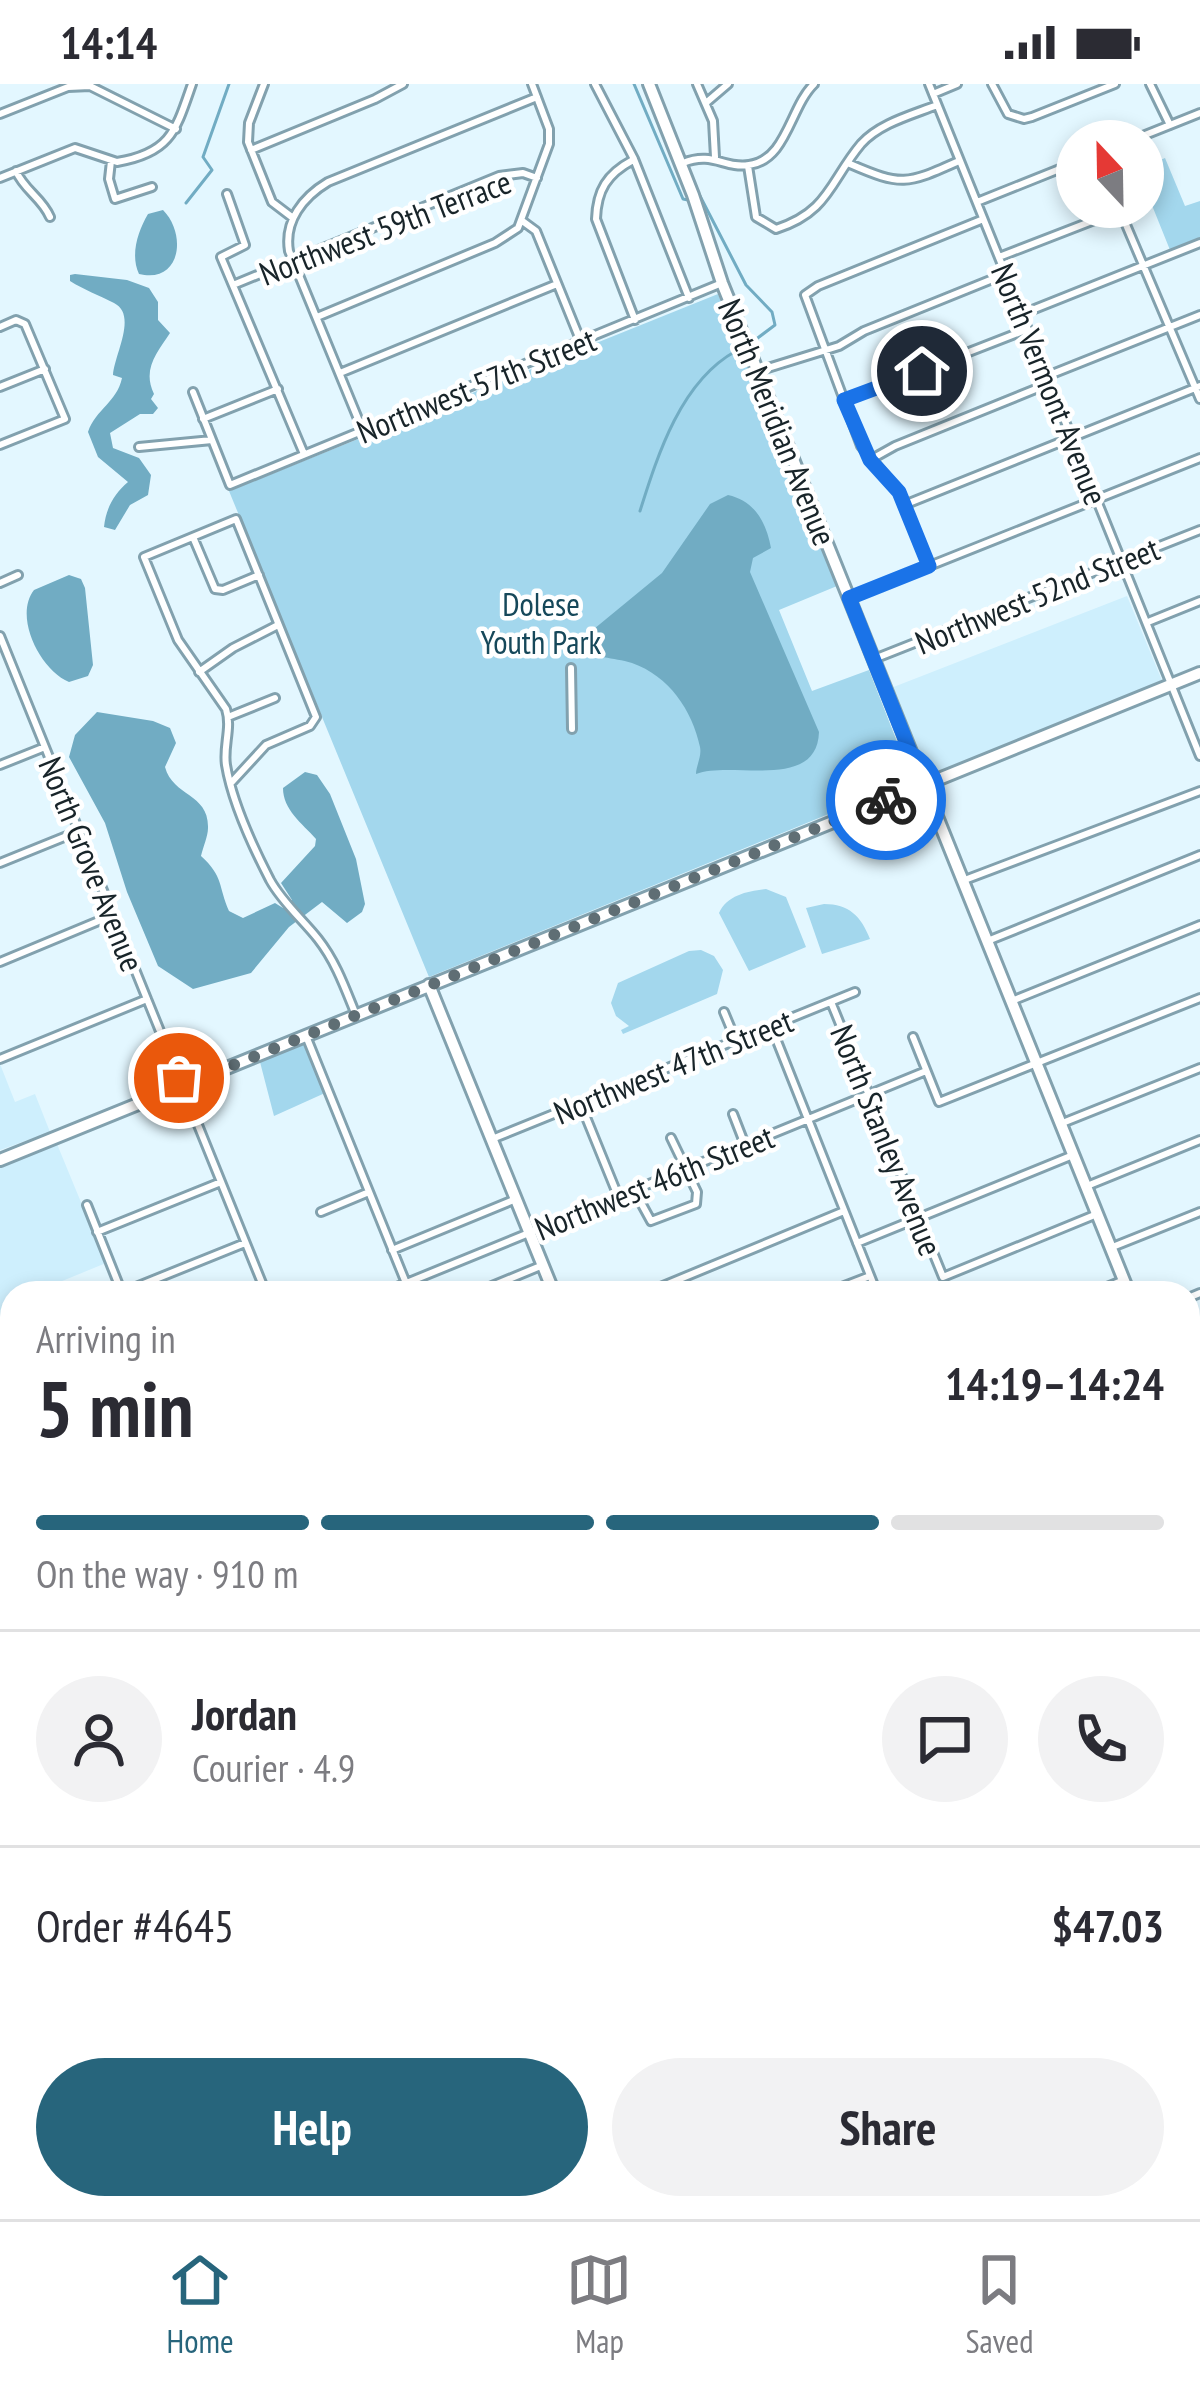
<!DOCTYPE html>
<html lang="en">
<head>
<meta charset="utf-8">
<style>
  :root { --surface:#fff; --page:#f2f2f3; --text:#2b2b33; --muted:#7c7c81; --line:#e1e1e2; --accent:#27657c }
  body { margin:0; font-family:"PT Sans Narrow",sans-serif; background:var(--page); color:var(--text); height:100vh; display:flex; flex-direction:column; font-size:45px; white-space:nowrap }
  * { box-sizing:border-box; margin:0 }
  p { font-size:39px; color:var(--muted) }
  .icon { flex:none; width:66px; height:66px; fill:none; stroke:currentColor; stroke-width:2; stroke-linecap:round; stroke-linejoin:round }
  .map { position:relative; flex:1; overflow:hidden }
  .panel { position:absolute; left:0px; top:1197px; width:1200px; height:939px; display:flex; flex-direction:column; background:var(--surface); border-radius:36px 36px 0 0; box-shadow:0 6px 18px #0003 }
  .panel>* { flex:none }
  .needle { width:78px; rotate:338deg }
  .buttons { position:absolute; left:1056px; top:36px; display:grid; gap:24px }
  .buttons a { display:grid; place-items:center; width:108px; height:108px; border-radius:50%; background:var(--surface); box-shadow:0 6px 18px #0003; font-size:60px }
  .pin { position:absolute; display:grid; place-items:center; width:102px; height:102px; color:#fff; margin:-51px; border:6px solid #fff; border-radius:50%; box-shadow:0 3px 12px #0007 }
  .courier { position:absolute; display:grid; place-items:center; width:120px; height:120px; margin:-60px; border:9px solid #1a73e8; border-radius:50%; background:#fff; color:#222; box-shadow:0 3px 15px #0007 }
  .summary em { font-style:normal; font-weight:700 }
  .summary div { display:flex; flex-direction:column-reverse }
  .summary { display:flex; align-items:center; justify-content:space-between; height:204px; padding:0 36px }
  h1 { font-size:78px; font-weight:700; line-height:90px }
  .bar { display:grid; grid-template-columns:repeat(4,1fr); gap:18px 12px; align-content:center; height:144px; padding:0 36px }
  .bar i { height:15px; border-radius:9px; background:var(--line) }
  .bar .selected { background:var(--accent) }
  .bar p { grid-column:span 4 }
  .line { display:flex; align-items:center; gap:30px; padding:0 36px; border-top:3px solid var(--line) }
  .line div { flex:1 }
  .round { display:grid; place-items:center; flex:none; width:126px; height:126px; border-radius:63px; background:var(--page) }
  .button { display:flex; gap:24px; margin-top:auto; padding:24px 36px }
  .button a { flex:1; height:138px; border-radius:72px; background:var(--accent); color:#fff; font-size:48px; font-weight:700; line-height:138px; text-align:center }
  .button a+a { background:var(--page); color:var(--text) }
  .status { display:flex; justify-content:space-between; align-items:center; height:84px; padding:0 60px; background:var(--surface); direction:ltr }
  .status svg { height:33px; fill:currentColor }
  .dock { display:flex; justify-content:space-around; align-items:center; height:168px; border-top:3px solid var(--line); background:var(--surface); font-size:33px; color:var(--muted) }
  .dock a { display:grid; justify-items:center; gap:6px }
  .dock .selected { color:var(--accent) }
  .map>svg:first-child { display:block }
</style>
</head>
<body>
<div class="status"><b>14:14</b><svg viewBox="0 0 49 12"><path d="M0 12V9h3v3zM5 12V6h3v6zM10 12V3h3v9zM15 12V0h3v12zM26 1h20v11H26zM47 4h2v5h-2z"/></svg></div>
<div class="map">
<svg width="1200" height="2135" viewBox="0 0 1200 2135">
  <rect width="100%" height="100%" fill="#e3f7ff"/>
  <path fill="#ceeffd" d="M1127,512L1163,599L927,693L891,604Z
    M0,980L15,1018L35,1010L50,1048L0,1066Z
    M57,1060L106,1179L33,1209H12V1248L4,1251L0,1241V1083Z"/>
  <path fill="#a3d7ed" d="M1165,74L1185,122L1200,117V155L1170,166L1143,99V83Z
    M718,210L837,502L779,526L812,607L869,586L912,696L429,893L229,407Z
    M766,805L786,813L806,863L749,887L719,829C727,811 748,807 766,805Z
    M824,820C849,820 861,832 870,855L822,870L806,824Z
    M701,866L714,872L723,886L717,910L623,950L621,946L629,942L616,932L611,919L618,899L689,867Z
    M303,959L325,1009L274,1032L260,978Z"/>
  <path fill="#71acc3" d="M163,126C187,150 181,200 139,190C130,171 138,147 148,130Z
    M75,190L127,196L149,204L158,218V236L170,249C157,269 142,285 154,310L151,315L158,324L153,330H140L110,349L113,364L139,374L151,391L148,411L130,421L115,446L104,443C106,424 114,410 128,398L98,373L88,348C96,325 117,318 122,294L113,291C114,271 138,231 114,219C99,211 84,206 70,197V191Z
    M728,411C755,417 766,438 771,464L753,474L750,488L819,648C817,708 731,676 696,690C696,682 702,672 700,663C692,626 669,592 632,579C613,573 594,575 579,562L583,554L662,489L710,420Z
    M69,491L81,495L85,504L93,581L88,592L69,598C41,587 13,533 34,506Z
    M97,628L153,637L170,644L176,659L165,683C173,713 209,709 208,744C208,752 203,763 201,772C224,793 218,802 229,827L243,834L275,819L283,824L292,816L281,799L315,762L316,755C302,739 283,726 283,704L305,688L317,691L330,710L356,775L365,820L362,828L347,839L322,818L289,843L251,889L193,905L158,882L127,808L105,739L69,673L75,651Z"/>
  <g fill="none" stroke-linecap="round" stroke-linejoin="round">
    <path stroke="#71acc3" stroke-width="3" d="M634,0L683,115L688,116
      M700,112L746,201L772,228L775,241L755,256
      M186,119L212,86L203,73L229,0
      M640,427C658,370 681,297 736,267
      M1115,2124L1128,2135"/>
    <g stroke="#82a1ae" stroke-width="12">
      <path id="street" d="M264,0L249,39L248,58L272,118L293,134
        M595,0L634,75L689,214
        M697,0L713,37L715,73
        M929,0L1200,672
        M992,0L1008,30L1024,35L1032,33L1115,0
        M1150,0L1170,41
        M933,10L957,0
        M707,18L728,0
        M0,30L68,3L90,2L176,45
        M1130,57L1200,29
        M251,66L375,15L403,0
        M633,76C607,90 597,106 596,135L635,236
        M111,77L109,95L115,115L152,103
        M683,79C713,67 724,85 749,81C787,76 790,23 814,0
        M850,80C903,103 907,100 959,77
        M748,82L756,133L776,145C829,128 830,97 861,60C880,39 912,31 937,21
        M16,87C24,106 42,114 50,133
        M0,94L75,64L117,78C171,69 176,46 192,0
        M227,110L245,161L221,173L304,370
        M977,118L1077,78
        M521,136L536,147L581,258
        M999,173L1105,132L1124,136L1200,315
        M233,201L499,92L523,89L537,94
        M1022,230L1200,159
        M317,233L495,159L518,144L549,60V45L532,0
        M0,243L16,236L25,240L65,335L0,361
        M758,287L839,262L864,247L1005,190
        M340,289L557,200
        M1047,292L1200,231
        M0,303L45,285
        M193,308L230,401L722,199
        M843,317L1028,245
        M203,335L278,305
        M363,347L289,167C284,137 303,113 328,98L537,13
        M139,363L212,356
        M870,376L895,362L1048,300
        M904,421L1200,302
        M193,453L215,505L223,506L259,491
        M929,482L899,408L861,362L805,211L818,202L981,136
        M0,499L18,491
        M849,514L1200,374
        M1148,538L1200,517
        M0,552L266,1209
        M874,575L1200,446
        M571,584L572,645
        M199,588L233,564L278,541
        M228,633L275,614
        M0,681L45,663
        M231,699L266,661L310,642L316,633L236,435L144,473L178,556L226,625C232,644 223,662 226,681C232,718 253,763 270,796C282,818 303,836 318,855C336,878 345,904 356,931
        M0,779L79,747
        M962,797L1200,707
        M990,856L1200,771
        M0,878L113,831
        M1014,916L1200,841
        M831,918L943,1193L1097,1130
        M724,928L736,957
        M771,942L877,1209
        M306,952L410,1209
        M913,953L939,1018L1200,914
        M0,975L147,915
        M581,1021L618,1112
        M733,1030L745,1061
        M1060,1040L1200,984
        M492,1055L855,908
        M1087,1102L1200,1056
        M634,1106L651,1137L696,1120L697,1108L671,1054
        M87,1121L122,1209
        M321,1128L369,1108
        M97,1148L221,1098
        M857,1159L1073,1071
        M1110,1164L1200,1128
        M392,1166L516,1115
        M121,1209L245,1159
        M382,1209L926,987
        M475,1209L543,1181
        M646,1209L844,1127
        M826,1209L870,1192
        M1092,1209L1124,1196
        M1188,1214L1200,1209
        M1188,1387L1190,1392
        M0,1459L12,1454
        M0,1555L12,1550
        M1188,1559L1200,1554
        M1188,1594L1200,1624
        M0,1618L11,1646
        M0,1650L12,1645
        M1188,1651L1200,1646
        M0,1749L12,1745
        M1188,1798L1200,1827
        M0,1843L12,1838
        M1188,1876L1200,1871
        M0,1883L12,1911
        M1188,1936L1200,1932
        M1188,1997L1200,1992
        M1188,2060L1200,2055
        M0,2067L12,2062
        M1188,2123L1200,2118
        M85,2124L89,2135
        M492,2124L497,2135
        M680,2124L685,2135
        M762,2124L766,2135
        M1169,2124L1181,2135
        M23,2135L52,2124
        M882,2135L909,2124
        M1066,2135L1067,2124"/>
    </g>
    <g stroke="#82a1ae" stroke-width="16">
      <path id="secondary" d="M649,0L693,111L722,199L1129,1209
        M429,901L554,1209
        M0,1076L1200,589
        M0,1263L12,1292
        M1188,1355L1200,1385
        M1188,1746L1200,1741
        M345,2124L349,2135
        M353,2124L358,2135
        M925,2124L929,2135
        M225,2135L253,2124"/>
    </g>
    <g stroke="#2886a5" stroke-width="21">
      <path id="highway" d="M1188,1453L1200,1448
        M1188,1473L1200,1468
        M0,1942L12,1937
        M0,1958L12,1953"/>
    </g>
    <use href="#street" stroke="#fff" stroke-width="6"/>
    <use href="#secondary" stroke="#fff" stroke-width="10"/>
    <use href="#highway" stroke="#31bbe8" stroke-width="15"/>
  </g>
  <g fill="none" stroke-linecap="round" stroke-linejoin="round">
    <path stroke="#5f6e74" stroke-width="12" stroke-dasharray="0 21.6" d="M179,994L182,1002L187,1000L886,716"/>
    <path stroke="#1a73e8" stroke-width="15" d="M886,716L923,700L849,514L929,482L899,408L870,376L844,316L922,287"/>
  </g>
  <g text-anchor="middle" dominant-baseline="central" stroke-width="9" stroke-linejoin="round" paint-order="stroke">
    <g font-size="33" fill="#182429" stroke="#fff">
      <text transform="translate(385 143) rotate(-21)">Northwest 59th Terrace</text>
      <text transform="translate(1050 300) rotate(68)">North Vermont Avenue</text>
      <text transform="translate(476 301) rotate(-22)">Northwest 57th Street</text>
      <text transform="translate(778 338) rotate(68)">North Meridian Avenue</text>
      <text transform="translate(1037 511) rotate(-22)">Northwest 52nd Street</text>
      <text transform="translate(92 780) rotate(68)">North Grove Avenue</text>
      <text transform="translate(673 982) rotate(-22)">Northwest 47th Street</text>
      <text transform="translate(887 1056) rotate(68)">North Stanley Avenue</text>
      <text transform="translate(654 1098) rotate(-22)">Northwest 46th Street</text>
    </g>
    <g font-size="33" fill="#16485a" stroke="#fff">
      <text x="541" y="519">Dolese<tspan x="541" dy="38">Youth Park</tspan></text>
    </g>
  </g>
</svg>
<div class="buttons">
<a><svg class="needle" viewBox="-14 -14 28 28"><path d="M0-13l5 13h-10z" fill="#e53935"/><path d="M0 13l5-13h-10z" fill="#7c7c81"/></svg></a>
</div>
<div class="pin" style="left:179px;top:994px;background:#ea580c"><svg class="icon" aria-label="bag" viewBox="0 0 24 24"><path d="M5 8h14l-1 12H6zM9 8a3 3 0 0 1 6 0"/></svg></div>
<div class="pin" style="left:922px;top:287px;background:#1f2937"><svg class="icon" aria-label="home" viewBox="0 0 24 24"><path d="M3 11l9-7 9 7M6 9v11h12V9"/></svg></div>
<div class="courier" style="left:886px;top:716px"><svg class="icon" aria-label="bike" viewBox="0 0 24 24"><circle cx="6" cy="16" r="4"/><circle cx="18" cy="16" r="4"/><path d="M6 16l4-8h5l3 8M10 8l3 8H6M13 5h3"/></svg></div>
<section class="panel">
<div class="summary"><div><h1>5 min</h1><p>Arriving in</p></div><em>14:19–14:24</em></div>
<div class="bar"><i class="selected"></i><i class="selected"></i><i class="selected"></i><i></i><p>On the way · 910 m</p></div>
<div class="line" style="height:216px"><a class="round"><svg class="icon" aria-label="person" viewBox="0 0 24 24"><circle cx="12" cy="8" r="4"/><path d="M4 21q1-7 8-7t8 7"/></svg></a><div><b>Jordan</b><p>Courier · 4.9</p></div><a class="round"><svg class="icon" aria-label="chat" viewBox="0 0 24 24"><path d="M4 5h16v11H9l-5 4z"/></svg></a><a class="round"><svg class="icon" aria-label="phone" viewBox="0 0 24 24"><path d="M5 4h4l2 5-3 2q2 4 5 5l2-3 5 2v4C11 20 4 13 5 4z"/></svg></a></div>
<div class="line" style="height:156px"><div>Order #4645</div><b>$47.03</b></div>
<div class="button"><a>Help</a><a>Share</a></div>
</section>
</div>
<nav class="dock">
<a class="selected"><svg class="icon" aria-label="home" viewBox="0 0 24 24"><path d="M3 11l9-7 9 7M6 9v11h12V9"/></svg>Home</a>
<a><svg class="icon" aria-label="map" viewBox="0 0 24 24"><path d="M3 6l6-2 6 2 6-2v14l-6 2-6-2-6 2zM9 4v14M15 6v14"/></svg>Map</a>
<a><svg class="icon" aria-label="saved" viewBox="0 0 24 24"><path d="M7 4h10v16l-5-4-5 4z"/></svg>Saved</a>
</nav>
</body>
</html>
